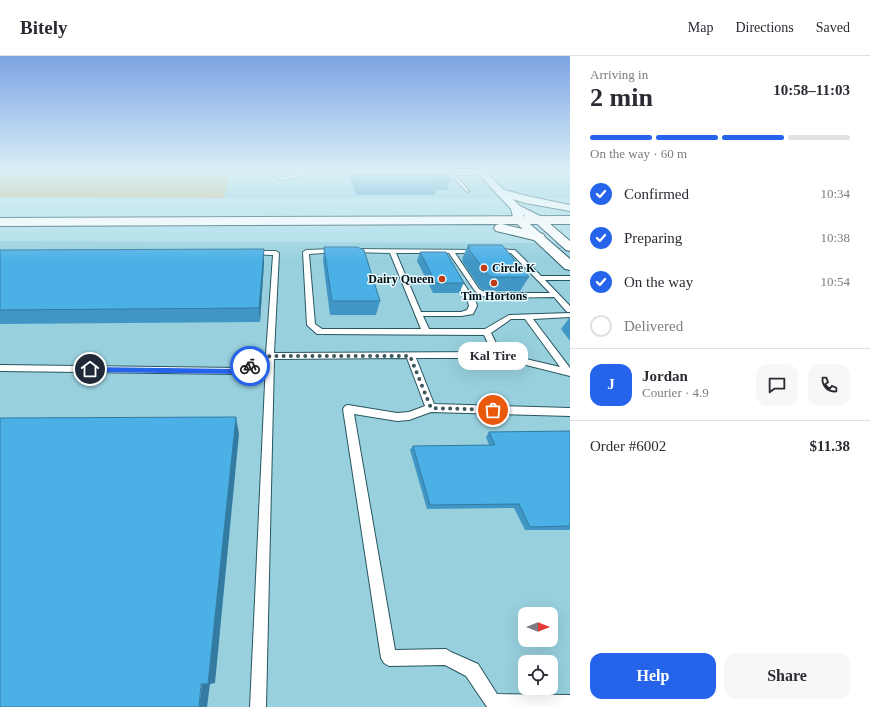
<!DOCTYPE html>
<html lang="en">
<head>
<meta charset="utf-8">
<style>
  :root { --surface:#fff; --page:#f7f7f7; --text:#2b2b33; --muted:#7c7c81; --line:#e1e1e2; --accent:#2563eb }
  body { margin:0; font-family:"Times New Roman",serif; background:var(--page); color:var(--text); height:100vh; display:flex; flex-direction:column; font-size:15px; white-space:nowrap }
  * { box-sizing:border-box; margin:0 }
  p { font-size:13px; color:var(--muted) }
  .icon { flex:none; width:22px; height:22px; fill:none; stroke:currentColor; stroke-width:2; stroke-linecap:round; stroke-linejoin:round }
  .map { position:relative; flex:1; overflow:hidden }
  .sheet { display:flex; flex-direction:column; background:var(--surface); width:300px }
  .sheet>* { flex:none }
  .needle { width:26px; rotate:90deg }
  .fabs { position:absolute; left:518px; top:551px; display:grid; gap:8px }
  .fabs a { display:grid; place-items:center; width:40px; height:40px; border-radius:8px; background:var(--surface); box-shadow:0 4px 16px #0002; font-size:20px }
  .pin { position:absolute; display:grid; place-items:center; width:34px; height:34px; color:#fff; margin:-17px; border:2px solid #fff; border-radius:50%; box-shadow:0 1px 4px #0007 }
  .courier { position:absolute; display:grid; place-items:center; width:40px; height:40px; margin:-20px; border:3px solid #2563eb; border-radius:50%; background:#fff; color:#222; box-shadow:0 1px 5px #0007 }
  .bubble { position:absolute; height:28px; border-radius:12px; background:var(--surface); box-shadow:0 4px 16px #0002; font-size:13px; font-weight:800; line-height:28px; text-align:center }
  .headline em { font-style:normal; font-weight:800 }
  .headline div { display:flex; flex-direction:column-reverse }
  .headline { display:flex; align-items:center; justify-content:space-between; height:68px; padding:0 20px }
  h1 { font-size:26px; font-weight:800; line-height:30px }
  .bar { display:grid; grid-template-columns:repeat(4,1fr); gap:6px 4px; align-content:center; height:48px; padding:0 20px }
  .bar i { height:5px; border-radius:3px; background:var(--line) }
  .bar .active { background:var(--accent) }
  .bar p { grid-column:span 4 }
  .line { display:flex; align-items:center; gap:10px; padding:0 20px; border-top:1px solid var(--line) }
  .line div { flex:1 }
  .round { display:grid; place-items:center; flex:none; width:42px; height:42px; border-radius:12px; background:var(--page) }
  ol { padding:0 20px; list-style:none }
  li { display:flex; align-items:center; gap:12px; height:44px }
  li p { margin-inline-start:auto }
  li .icon { padding:4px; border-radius:50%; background:var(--accent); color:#fff; stroke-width:4 }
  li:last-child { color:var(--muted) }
  li i { width:22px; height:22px; border:2px solid var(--line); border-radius:50% }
  .button { display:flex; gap:8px; margin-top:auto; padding:8px 20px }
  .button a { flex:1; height:46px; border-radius:12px; background:var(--accent); color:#fff; font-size:16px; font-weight:800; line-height:46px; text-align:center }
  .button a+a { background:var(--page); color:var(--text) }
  header { display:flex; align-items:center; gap:24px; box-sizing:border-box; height:56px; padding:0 20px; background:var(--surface); border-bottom:1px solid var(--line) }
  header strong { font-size:19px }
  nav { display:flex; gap:22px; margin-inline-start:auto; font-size:14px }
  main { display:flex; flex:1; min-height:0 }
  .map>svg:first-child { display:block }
</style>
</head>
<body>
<header>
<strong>Bitely</strong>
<nav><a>Map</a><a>Directions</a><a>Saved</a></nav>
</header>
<main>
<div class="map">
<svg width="570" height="651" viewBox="0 0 570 651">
  <rect width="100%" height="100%" fill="#addeea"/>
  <path fill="#98d0de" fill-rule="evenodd" d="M231,115H570V142H224Z
    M0,185L570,187V651H0ZM525,558H551V584H525ZM525,606H551V632H525Z"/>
  <path fill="#c4b372" d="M0,115H231L224,142L0,141Z"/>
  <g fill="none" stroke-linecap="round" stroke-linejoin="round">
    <g stroke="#285660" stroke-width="2">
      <path id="lane" d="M263,115H269L283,122L298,118L300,115H304L302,120L283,124Z
        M448,115L453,117H483L485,118L483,119H455L469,135L467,136Z
        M335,193L337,194V196L309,198L315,268L322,273H421L390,197L352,196V194L354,193L479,194V196L477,197H455L479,233L486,237H550L511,197L494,196V194L496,193L515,194L541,220H570V224H545L570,250V256H567L554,241L494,242L482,240L475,235L449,197H396L421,256H461L467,254L469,250L468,246L453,220L456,218L458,219L476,246L477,250L473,258L461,260H423L429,273H485L509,259L570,257V261L533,263L570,312V320L498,302H416L434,348L570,352V360L431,356L409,364L397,365L354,358L395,594L446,593L451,596L478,608L497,638L570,639V651H487L466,620L445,609L389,610L384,607L381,602L343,353L345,350L348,349L397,357L409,356L425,350L407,302L274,303L266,651H250L266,306L240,318L0,315V309L239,312L266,298L273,199L249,198V196L251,195H276L279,197L274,297L492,296L484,279L317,278L307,269L303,196L306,194ZM511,263H525L560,311L501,297L491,277Z"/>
    </g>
    <g stroke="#285660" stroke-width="2">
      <path id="street" d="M476,115H485L520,150L542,161L570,185V195L566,194L534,165L523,159V162L570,203V214L565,213L514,165L511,153Z"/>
    </g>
    <g stroke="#285660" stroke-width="2">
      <path id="secondary" d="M501,133L527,140L570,149V155L525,147L497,138L495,136L497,134Z
        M570,160V168H502L543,178L545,181L543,184L538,185L496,175L494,172L496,169L500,168L0,170V162Z"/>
    </g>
    <use href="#lane" fill="#fff" fill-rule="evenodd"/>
    <use href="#street" fill="#fff" fill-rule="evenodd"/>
    <use href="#secondary" fill="#fff" fill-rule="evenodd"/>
  </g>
  <path fill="#4097c6" d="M348,115H444L450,123L447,134H436L435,139H356Z
    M468,189L529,221L520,235H485L480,232L462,205L463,203H462Z
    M324,191L380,245L376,259H330L323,205Z
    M264,193V207L260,266L0,268V194Z
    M420,196L464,227L459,237H433L417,205Z
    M570,261V285L561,273Z
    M570,375V474H525L514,452L427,453L410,394L413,390L489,389L486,381L489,376Z"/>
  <path fill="#347ba1" d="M264,193V207L260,266L259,252Z
    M236,361L239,378L215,627L210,628L207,651H199Z"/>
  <path fill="#4ab0e6" stroke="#347ba1" d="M354,115H444L450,123H435L438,127H358Z
    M468,189H502L529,221H492L487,218L468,192H470Z
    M324,191H357L364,194L380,245H332Z
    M264,193L259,252L0,254V194Z
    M420,196H446L464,227H436Z
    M236,361L208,628H201L199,651H0V362Z
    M570,375V470L530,471L519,448L430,449L413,390L495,389L489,376Z"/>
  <linearGradient id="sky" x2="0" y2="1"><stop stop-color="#7da4e3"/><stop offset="0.56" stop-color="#daf0f6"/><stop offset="1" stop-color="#daf0f6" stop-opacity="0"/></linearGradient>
  <rect width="570" height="206" fill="url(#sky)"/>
  <path fill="#2563eb" d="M250,308L253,310L252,312L240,318L90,316L87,313L90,311L239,313Z"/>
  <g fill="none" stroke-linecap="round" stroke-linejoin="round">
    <path stroke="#3d575e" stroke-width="4" stroke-dasharray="0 7.2" d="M250,310L270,300H410L431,352L493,354"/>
  </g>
  <g fill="#c33914" stroke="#e6f9fe" stroke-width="1.5">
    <circle cx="484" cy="212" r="4"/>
    <circle cx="442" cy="223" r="4"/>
    <circle cx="494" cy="227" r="4"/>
  </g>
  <g text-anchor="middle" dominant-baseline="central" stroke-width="3" stroke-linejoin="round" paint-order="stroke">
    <g font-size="12" font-weight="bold" fill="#000e12" stroke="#e6f9fe" text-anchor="start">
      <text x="492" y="212">Circle K</text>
      <text x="434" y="223" text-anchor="end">Dairy Queen</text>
      <text x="494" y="240" text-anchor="middle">Tim Hortons</text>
    </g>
  </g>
</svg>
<div class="fabs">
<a><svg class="needle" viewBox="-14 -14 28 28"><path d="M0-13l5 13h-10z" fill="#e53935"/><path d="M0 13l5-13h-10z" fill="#7c7c81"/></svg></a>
<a><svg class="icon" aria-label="locate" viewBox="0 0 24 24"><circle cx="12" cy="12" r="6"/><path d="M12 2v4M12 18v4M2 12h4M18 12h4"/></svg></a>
</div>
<div class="pin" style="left:493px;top:354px;background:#ea580c"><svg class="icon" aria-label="bag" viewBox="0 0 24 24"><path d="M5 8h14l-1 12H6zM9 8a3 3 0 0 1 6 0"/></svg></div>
<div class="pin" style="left:90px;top:313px;background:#1f2937"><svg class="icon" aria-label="home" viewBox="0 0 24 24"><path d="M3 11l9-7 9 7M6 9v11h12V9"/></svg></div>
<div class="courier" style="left:250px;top:310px"><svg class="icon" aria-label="bike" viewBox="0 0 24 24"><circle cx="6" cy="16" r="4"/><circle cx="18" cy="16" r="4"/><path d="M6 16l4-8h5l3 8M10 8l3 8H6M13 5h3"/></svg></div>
<div class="bubble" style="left:458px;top:286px;width:70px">Kal Tire</div>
</div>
<section class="sheet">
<div class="headline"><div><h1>2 min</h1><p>Arriving in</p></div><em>10:58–11:03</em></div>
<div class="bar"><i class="active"></i><i class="active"></i><i class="active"></i><i></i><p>On the way · 60 m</p></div>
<ol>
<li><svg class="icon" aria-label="check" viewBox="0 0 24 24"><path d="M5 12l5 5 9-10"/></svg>Confirmed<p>10:34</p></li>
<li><svg class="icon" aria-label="check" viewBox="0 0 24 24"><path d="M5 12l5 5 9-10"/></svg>Preparing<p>10:38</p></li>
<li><svg class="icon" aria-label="check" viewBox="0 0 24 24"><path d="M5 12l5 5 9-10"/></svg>On the way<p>10:54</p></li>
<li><i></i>Delivered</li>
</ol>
<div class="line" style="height:72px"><b class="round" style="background:var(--accent);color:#fff">J</b><div><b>Jordan</b><p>Courier · 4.9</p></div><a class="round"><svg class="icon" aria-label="chat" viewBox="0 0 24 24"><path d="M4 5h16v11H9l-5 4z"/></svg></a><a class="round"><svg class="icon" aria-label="phone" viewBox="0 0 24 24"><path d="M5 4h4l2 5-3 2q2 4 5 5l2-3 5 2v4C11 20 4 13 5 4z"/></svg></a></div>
<div class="line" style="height:52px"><div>Order #6002</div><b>$11.38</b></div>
<div class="button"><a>Help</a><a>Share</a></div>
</section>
</main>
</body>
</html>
